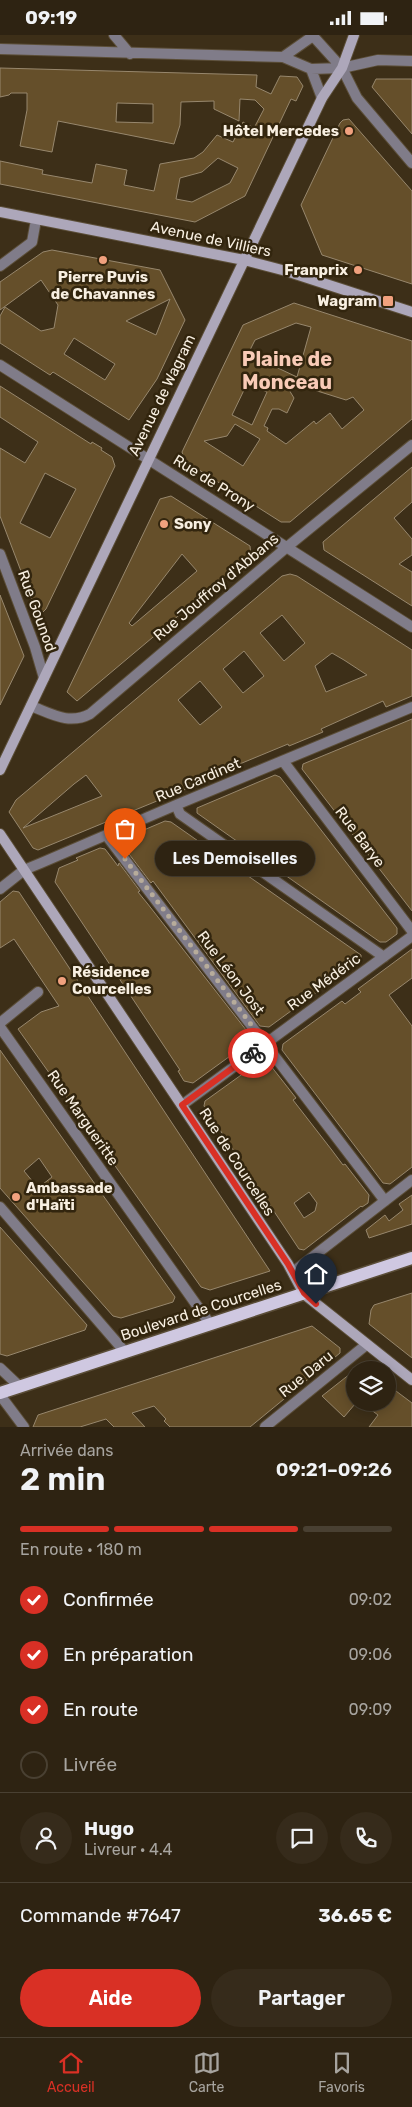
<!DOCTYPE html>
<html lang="fr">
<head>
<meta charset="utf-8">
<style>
  :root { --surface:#2e2312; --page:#362b1b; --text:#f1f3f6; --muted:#a7a49f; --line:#494032; --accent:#d93025 }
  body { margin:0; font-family:Rubik,sans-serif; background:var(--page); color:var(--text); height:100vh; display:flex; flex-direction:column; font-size:19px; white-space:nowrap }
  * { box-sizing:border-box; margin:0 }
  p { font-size:16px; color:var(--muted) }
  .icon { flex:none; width:28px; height:28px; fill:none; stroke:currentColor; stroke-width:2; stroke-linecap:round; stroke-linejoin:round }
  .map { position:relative; height:1392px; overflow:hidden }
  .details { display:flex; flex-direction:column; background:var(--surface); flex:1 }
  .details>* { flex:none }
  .tools { position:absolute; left:346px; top:1326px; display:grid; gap:10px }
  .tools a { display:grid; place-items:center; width:50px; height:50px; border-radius:50%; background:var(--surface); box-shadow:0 2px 12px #0003,0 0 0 1px var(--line); font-size:25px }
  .pin { position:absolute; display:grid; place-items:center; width:42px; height:42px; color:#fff; margin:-51px -21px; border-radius:50% 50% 50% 0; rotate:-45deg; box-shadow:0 0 5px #0007 }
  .pin .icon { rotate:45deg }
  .courier { position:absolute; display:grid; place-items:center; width:50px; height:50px; margin:-25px; border:4px solid #d93025; border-radius:50%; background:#fff; color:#222; box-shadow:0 1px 6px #0007 }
  .bubble { position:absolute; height:35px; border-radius:18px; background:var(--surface); box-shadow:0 2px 12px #0003,0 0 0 1px var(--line); font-size:16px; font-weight:600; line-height:35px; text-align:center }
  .headline em { font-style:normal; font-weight:600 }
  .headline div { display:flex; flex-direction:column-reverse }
  .headline { display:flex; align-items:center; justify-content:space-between; height:85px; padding:0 20px }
  h1 { font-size:32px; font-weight:600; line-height:38px }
  .bar { display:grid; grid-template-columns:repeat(4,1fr); gap:8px 5px; align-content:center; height:60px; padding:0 20px }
  .bar i { height:6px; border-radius:4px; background:var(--line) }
  .bar .selected { background:var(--accent) }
  .bar p { grid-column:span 4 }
  .line { display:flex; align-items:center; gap:12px; padding:0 20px; border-top:1px solid var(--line) }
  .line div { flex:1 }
  .round { display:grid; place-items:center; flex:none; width:52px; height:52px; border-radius:26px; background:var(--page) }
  ol { padding:0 20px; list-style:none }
  li { display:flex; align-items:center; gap:15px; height:55px }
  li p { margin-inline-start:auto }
  li .icon { padding:5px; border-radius:50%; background:var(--accent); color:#fff; stroke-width:4 }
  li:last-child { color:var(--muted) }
  li i { width:28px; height:28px; border:2px solid var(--line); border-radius:50% }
  .button { display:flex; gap:10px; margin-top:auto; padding:10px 20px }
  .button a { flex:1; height:58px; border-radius:30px; background:var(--accent); color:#fff; font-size:20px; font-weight:600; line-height:58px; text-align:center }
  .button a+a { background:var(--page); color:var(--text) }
  .status { display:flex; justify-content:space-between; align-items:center; height:35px; padding:0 25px; background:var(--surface); direction:ltr }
  .status svg { height:14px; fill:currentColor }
  .menu { display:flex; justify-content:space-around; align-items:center; height:70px; border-top:1px solid var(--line); background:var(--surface); font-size:14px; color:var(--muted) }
  .menu a { display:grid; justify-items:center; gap:2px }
  .menu .selected { color:var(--accent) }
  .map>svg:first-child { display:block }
</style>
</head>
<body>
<div class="status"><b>09:19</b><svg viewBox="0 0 49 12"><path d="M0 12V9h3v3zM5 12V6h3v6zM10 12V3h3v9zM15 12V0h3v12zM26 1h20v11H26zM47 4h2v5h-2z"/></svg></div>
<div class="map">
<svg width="412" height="1392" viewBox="0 0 412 1392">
  <rect width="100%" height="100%" fill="#3d2f18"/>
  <path fill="#654f2a" stroke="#97876d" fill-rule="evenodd" d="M0,33L257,40L256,52L271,59L280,41L297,42L303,51L296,66L291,64L245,161L195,187L0,149V126L43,135L42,139L92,148L96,129L127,135L124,150L154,156L160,129L194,123L203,117L217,100L233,107L243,87L254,93L264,74L255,65L240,64L239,86L214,74V66L181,67L180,90L174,109L58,86L52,117L20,111L27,75V58H11L9,60L0,62ZM117,68L153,69V88L116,87ZM218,123L238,133L230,148L192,167L176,164L180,143L202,137Z
    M376,44H412V99L372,52Z
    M349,84L412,156V249L322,220L301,170L340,88L343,85Z
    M52,215L160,235L185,285L157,344L129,385L53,337L50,340L0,308V281L5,272L41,296L54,293L58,270L41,245L0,275V247L43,217ZM170,264L156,300L126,286ZM74,303L115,329L105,345L64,319Z
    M294,268L412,306V384L290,487H281L185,426L182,417L243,290ZM296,288L311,292L297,342L248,319L255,305ZM283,345L294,349L296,345L295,349L346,365L353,362L364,375L342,394L330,378L316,389L314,386L286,409L267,396L268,393L264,391L272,374H279L287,378L294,363ZM252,351L267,357L252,390L232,380L245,353ZM235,389L260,404L243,431L204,406L227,401Z
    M0,351L91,409L92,407L102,413L101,415L112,422L115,431L46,574L43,577L38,576L35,573L0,481V413L25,428L38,407L0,382ZM45,438L76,454L50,503L20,488Z
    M412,432V467L394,483L412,504V520L399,529L412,537V571L324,515L323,507Z
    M171,461L250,511L251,523L240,533L238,531L228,539L77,666L67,657L160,464ZM182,519L197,536L132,591L129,588Z
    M290,539L297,541L412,615V661L386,672L383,666L321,694L323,697L289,711L288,709L230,733L219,737L220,740L38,815L33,813L9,777L16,765L282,541ZM282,580L305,608L284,626L260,598ZM244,616L264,641L243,658L223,634ZM332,618L344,625L367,640L326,657L315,631ZM200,646L222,672L200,690L178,665ZM86,740L102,761L23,793L74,749Z
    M0,560L24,621L0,670Z
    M412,684V876L302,734L303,729Z
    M275,740L280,742L397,893V899L386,907H380L197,778V773Z
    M165,786L171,787L361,920V925L269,992L260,991L153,846L151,848L123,811L125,803Z
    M100,813L105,814L118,831L119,828L140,856L138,857L147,868L250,1000L248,1008L193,1048L184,1046L178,1036L180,1035L55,847L59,833L78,825L76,823Z
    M13,856L19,857L270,1236L210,1255L201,1252L18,994L41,977L59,971L14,904L0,913V867Z
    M412,914V943L389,960L412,991V1132L390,1149L383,1148L282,1015L283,1009L342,966L345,969L361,957L358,954Z
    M0,1015L175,1262L173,1267L121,1283L113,1281L0,1153ZM39,1123L52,1142L38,1153L24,1136Z
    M262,1025L267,1026L296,1063L293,1065L331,1114L343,1130L345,1129L369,1160L368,1168L362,1172L361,1171L304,1215L299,1214L204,1071L205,1066ZM309,1157L317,1168L315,1176L304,1183L294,1168Z
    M412,1160V1189L369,1203L366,1195L385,1180L389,1186L403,1175L399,1169Z
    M0,1192L87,1290L85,1295L7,1321L0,1319Z
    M412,1258V1323L369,1289L371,1275L374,1270Z
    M312,1291L340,1313V1318L250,1392H170L164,1386L166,1384L154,1371L132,1378L145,1392H114L106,1384L80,1392H33L38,1380Z
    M355,1335V1369L344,1382L322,1361Z
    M388,1350L412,1368V1392H369L378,1380L362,1368H388Z"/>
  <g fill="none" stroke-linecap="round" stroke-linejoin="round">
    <g stroke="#5b4e38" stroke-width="12">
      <path id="street" d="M114,0L130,19
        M0,14L283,22L311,34L342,33L378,25L412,26
        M283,22L313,1L342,33L357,63L412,128
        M311,34L322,63
        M0,231L32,207L36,185
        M0,330L412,592
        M0,519L35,612L44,643
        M31,671C52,679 69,690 90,679L287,512L412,410
        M283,726L412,896
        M176,770L180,779L384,922
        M106,800L385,1166
        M0,854L24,835L41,828L176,770L412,672
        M0,988L38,957
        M0,992L210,1289
        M182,1070L412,901
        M0,1172L125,1317
        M293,1237L412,1145
        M0,1333L19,1351
        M0,1360L24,1392
        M265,1392L366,1310"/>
    </g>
    <g stroke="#5b4e38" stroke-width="12">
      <path id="secondary" d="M0,177L244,225L286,236L412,277
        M0,735L322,63L342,33L354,0
        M0,799L288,1229L304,1259L412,1345"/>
    </g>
    <g stroke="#5b4e38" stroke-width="15">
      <path id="primary" d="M0,1358L412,1223"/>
    </g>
    <use href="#street" stroke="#807c89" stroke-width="10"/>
    <use href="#secondary" stroke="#ada7ba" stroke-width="10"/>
    <use href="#primary" stroke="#cfc8e1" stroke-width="12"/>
  </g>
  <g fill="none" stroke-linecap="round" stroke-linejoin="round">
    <path stroke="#b7ac9b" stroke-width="5" stroke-dasharray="0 9" d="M125,824L266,1009L253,1018"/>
    <path stroke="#d93025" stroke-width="6" d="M253,1018L182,1070L288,1229L304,1258L316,1269"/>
  </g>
  <g fill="#f1a17e" stroke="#32250e" stroke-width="2">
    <circle cx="349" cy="96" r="5"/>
    <circle cx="103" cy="225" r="5"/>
    <circle cx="358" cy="235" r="5"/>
    <rect x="382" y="260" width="12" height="12" rx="2.5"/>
    <circle cx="164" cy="489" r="5"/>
    <circle cx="62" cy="946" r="5"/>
    <circle cx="16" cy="1162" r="5"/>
  </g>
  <g text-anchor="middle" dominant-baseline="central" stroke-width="5" stroke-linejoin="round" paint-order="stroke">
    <g font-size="15" font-weight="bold" fill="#f8efe1" stroke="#32250e" text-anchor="end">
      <text x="339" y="96">Hôtel Mercedes</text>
      <text x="348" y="235">Franprix</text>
      <text x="103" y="242" text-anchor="middle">Pierre Puvis<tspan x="103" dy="17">de Chavannes</tspan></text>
      <text x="377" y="266">Wagram</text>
      <text x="174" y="489" text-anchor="start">Sony</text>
      <text x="72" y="937" text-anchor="start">Résidence<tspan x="72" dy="17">Courcelles</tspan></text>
      <text x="26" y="1153" text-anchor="start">Ambassade<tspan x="26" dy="17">d'Haïti</tspan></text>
    </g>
    <g font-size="15" fill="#f8efe1" stroke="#32250e">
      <text transform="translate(211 204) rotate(12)">Avenue de Villiers</text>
      <text transform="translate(162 360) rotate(-64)">Avenue de Wagram</text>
      <text transform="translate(214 448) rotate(32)">Rue de Prony</text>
      <text transform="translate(216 552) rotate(-40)">Rue Jouffroy d'Abbans</text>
      <text transform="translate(37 576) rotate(70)">Rue Gounod</text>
      <text transform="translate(198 745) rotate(-23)">Rue Cardinet</text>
      <text transform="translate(360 802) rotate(53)">Rue Barye</text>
      <text transform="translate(231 938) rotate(53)">Rue Léon Jost</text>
      <text transform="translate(324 947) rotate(-36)">Rue Médéric</text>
      <text transform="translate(83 1083) rotate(55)">Rue Margueritte</text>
      <text transform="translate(237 1127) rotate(57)">Rue de Courcelles</text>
      <text transform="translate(201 1275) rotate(-18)">Boulevard de Courcelles</text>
      <text transform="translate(306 1339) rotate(-39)">Rue Daru</text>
    </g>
    <g font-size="20" font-weight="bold" fill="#f9cbb7" stroke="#32250e">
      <text x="287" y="324">Plaine de<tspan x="287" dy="23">Monceau</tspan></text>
    </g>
  </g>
</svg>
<div class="tools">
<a><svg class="icon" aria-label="layers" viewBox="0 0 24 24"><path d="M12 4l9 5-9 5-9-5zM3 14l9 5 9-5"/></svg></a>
</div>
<div class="pin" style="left:125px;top:824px;background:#ea580c"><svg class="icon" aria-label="bag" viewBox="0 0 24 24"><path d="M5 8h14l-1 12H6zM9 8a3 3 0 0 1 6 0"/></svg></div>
<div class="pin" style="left:316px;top:1269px;background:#1f2937"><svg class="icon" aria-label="home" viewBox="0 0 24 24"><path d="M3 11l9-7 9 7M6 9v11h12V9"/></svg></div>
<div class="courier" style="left:253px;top:1018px"><svg class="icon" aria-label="bike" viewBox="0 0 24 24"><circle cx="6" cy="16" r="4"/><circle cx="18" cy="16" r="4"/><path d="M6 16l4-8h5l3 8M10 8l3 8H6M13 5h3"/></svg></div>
<div class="bubble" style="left:155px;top:806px;width:160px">Les Demoiselles</div>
</div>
<section class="details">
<div class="headline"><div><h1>2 min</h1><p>Arrivée dans</p></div><em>09:21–09:26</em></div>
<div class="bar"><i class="selected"></i><i class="selected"></i><i class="selected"></i><i></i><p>En route · 180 m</p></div>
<ol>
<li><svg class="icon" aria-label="check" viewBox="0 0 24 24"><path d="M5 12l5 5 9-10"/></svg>Confirmée<p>09:02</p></li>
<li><svg class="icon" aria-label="check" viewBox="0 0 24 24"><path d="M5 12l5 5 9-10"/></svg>En préparation<p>09:06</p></li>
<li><svg class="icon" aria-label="check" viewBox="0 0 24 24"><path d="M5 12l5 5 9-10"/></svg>En route<p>09:09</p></li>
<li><i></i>Livrée</li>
</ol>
<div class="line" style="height:90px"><a class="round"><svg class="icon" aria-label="person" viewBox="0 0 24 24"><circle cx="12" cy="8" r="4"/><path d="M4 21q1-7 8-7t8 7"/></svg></a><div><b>Hugo</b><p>Livreur · 4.4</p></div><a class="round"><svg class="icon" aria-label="chat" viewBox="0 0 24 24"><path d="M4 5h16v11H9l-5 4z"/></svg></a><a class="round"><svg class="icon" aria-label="phone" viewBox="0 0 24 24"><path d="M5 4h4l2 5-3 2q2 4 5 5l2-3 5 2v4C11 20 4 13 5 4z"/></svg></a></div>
<div class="line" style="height:65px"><div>Commande #7647</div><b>36.65 €</b></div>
<div class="button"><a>Aide</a><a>Partager</a></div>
</section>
<nav class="menu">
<a class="selected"><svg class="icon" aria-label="home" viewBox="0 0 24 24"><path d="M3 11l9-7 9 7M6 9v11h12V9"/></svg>Accueil</a>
<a><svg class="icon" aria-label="map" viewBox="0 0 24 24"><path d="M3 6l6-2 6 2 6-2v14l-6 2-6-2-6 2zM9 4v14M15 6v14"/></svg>Carte</a>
<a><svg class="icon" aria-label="saved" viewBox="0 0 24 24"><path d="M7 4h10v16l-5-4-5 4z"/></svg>Favoris</a>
</nav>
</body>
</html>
